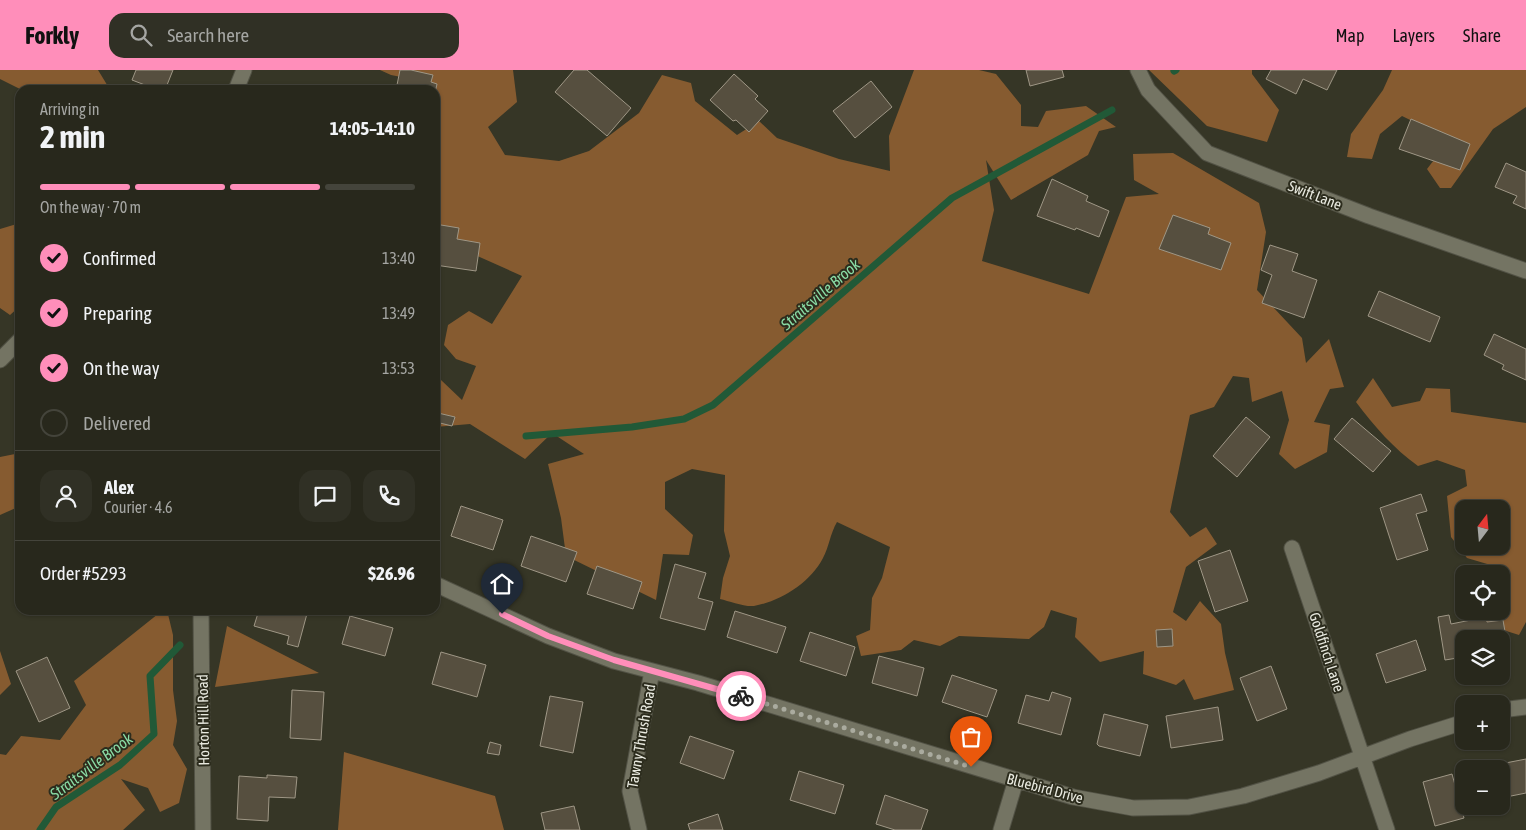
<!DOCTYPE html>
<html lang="en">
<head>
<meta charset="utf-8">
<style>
  :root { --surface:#28281c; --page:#303025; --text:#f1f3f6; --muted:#a5a6a3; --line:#44443b; --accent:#ff8eba }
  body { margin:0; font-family:"Asap Condensed",sans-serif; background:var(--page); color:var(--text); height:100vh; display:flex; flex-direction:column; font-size:19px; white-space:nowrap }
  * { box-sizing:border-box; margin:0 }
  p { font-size:16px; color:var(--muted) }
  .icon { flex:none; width:28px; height:28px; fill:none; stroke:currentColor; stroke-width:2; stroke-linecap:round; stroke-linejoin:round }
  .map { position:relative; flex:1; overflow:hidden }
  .sheet { position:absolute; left:15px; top:15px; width:425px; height:530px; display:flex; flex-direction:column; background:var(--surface); border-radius:15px; box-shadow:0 1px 4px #0004,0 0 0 1px var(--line) }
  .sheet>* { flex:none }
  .needle { width:32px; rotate:16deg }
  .buttons { position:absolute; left:1455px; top:430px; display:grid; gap:10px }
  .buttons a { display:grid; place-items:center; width:55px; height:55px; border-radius:10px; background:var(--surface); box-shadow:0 1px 4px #0004,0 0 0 1px var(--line); font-size:25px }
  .pin { position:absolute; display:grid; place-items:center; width:42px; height:42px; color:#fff; margin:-51px -21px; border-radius:50% 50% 50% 0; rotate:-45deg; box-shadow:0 0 5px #0007 }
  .pin .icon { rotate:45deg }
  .courier { position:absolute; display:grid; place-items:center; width:50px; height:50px; margin:-25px; border:4px solid #ff8eba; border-radius:50%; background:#fff; color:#222; box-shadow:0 1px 6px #0007 }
  .overview em { font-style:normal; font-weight:700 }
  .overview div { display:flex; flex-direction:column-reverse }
  .overview { display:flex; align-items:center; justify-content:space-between; height:85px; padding:0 25px }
  h1 { font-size:32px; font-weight:700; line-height:38px }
  .bar { display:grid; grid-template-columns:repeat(4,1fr); gap:8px 5px; align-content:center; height:60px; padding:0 25px }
  .bar i { height:6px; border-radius:4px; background:var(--line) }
  .bar .current { background:var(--accent) }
  .bar p { grid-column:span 4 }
  .line { display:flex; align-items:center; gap:12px; padding:0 25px; border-top:1px solid var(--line) }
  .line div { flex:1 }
  .round { display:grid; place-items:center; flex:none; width:52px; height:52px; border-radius:15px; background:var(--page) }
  ol { padding:0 25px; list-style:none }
  li { display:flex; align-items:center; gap:15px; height:55px }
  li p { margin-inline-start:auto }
  li .icon { padding:5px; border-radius:50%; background:var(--accent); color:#111; stroke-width:4 }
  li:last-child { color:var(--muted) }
  li i { width:28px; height:28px; border:2px solid var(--line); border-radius:50% }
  header { display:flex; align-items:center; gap:30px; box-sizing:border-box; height:70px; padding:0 25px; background:var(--accent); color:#111 }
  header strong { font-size:24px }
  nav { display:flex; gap:28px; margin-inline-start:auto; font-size:18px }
  .search { width:350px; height:45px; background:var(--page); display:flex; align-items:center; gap:12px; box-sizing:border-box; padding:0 18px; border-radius:15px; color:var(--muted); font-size:19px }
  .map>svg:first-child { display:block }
</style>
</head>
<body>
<header>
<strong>Forkly</strong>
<div class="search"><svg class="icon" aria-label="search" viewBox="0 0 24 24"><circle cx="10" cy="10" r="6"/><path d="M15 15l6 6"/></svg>Search here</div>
<nav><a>Map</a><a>Layers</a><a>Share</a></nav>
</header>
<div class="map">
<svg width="1526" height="760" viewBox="0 0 1526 760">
  <rect width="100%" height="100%" fill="#363626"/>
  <path fill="#865b30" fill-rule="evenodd" d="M0,0H98L109,18L106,20H22L0,9Z
    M380,0H513L517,32L488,57L505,85L559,91L589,81L639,43L662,5L691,13L695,31L737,65L759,51L777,68L839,89L890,101L889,66L914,0H979L996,4L1021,35V56L1038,57L1046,41L1086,36L1116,57L1099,61L1088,85L1011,130L986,90L994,140L982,191L1089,224L1126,127L1159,124L1134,110L1133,84L1173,83L1259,133L1266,162L1257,220L1302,268L1306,293L1329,269L1344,317L1330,319L1314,352L1330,355L1327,382L1295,399L1279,384L1289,350L1282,321L1252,332L1249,308L1233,306L1214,337L1190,345L1170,442L1190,467L1206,457L1217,474L1186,497L1173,542L1186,551L1200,531L1221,554L1225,583L1234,620L1194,630L1184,609L1176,615L1143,604L1144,581L1100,592L1075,567L1077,548L1051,540L1044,557L1029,569L959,566L940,576L914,570L901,580L861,586L856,566L870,560L872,528L882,508L890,477L837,452C830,464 829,477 823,488C810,513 781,531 754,536C744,537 729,531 720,529L723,508L730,486L724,461L725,405L692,399L665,412V439L693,465L689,485L663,484L656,530L566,486L561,448L548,394L584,384L552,363L525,389L470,354L435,357V309L441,310L462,330L476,296L456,289L444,275L448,255L469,241L492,254L522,206L435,167V20L421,11L391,5Z
    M1149,0H1252V4L1279,40L1267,72L1207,56Z
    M1392,0H1526V37L1493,59L1451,118H1440L1427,99L1437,86L1443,66L1402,46L1380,64L1372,89L1347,87L1351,64L1383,20Z
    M20,153V236L10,245L0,238V159Z
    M1373,308L1392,337L1420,331L1426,318L1450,319L1451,342L1526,353V552L1519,565L1481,553L1479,541H1501V504H1493L1494,496L1467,488L1451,467L1447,426L1467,416L1465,400L1437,390L1418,396C1394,379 1374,356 1356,332ZM1464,439H1501V476H1464Z
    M20,383V440L18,437L0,445V387Z
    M163,540H167L173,565V620L177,651L173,675L187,699L179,733L160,742L148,718L121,709L145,740L123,760H0V684L6,685L21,666L60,670L86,635L74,611Z
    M227,556L319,603L215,617Z
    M0,581L11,614L0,625Z
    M344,682L495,726L504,760H338Z"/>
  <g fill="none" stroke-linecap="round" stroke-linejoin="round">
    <path stroke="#215937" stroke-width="7" d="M1174,1L1176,0
      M526,366L632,357L684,349L713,335L952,128L1112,40
      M40,760L56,737L120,695L154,664L150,606L180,575"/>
  </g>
  <path fill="#564f3f" stroke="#9f9786" d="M136,0H173L165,20H158L132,10Z
    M400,0H411L433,5L431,12L437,14L435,23V20H396Z
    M574,0H587L631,38L607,66L555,22Z
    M1026,0H1062L1064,7L1030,16Z
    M1271,0H1337L1327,20L1303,9L1296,24L1266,9Z
    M734,4L758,26L755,29L768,41L749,62L736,50L733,51L710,30Z
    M871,11L892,37L855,68L833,41Z
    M1411,49L1470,74L1460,100L1399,79Z
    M1506,93L1526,102V139L1513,133L1517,126L1495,117Z
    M1052,109L1088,126L1086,131L1109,141L1099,167L1076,158L1075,160L1037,146Z
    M1173,145L1210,158L1208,164L1231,173L1221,200L1159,179Z
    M435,154L459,158L457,169L480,173L476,201L435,195Z
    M1270,175L1298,184L1292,201L1317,210L1304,248L1262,233L1272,205L1261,200Z
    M1379,221L1440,247L1430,272L1368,246Z
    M1494,264L1526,279V310L1502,299L1504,295L1484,285Z
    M438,343L455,347L452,356L436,352Z
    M1246,347L1270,367L1237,407L1213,386Z
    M1352,348L1391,381L1373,402L1334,369Z
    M1421,424L1427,441L1416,444L1428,480L1397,490L1380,438Z
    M461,436L503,450L493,480L451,466Z
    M531,466L577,482L566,512L521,496Z
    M1230,480L1248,531L1215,542L1198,491Z
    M675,494L706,503L698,528L713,532L705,560L660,548Z
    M597,496L642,512L633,539L587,524Z
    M259,540H308L298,577L287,574L289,566L254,556Z
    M735,541L786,557L777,583L727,567Z
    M1449,545L1451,554L1486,547L1487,552L1503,550L1508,579L1501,580V569H1464V587L1445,590L1438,547Z
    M350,546L393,558L385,586L342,574Z
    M1172,559L1173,576L1157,577L1156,560Z
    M810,562L855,577L846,606L800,591Z
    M1416,570L1426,600L1386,613L1376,584Z
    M441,582L486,595L477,627L432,614Z
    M879,586L924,598L917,626L872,613Z
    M47,587L70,638L39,652L16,601Z
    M1271,596L1287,639L1257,651L1240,608Z
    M952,605L997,620L987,647L942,632Z
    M292,620L324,622L321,670L290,668Z
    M1052,622L1071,628L1061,665L1018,653L1026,625L1049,631Z
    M550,626L583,632L573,683L540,676Z
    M1218,637L1223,670L1171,678L1166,646Z
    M1104,644L1148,655L1140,686L1099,676L1097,674Z
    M690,666L734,681L724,709L680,693Z
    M490,672L501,675L499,685L487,683Z
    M1526,689V723L1501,728V699H1491L1490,696Z
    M799,701L844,715L835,744L790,730Z
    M1452,704L1464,748L1435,756L1423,712Z
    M267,705L297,707L295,728L269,727L268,751L237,749L239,706L267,708Z
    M885,725L928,740L921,760H895L876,754Z
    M574,736L580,760H545L541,743Z
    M718,744L723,760H690L688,754Z"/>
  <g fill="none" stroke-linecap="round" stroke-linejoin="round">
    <g stroke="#525245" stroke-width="17">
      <path id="minor" d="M1138,0L1148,20L1207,83L1369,146L1526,201
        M1292,478L1387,760
        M435,514L548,566L614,591L698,613L1073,727L1133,738L1189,737L1243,726L1319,703L1410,669L1464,652
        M1501,640L1526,637
        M639,760L630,721L652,601
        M1001,760L1016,710"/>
    </g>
    <g stroke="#525245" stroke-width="17">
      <path id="tertiary" d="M236,20L244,0
        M0,290L20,270
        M201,540L203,760"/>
    </g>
    <use href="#minor" stroke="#747463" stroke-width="15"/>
    <use href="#tertiary" stroke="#747463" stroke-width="15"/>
  </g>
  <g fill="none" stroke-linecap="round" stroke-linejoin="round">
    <path stroke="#aaab9f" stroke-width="5" stroke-dasharray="0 9" d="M741,626L971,697"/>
    <path stroke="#ff8eba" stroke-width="6" d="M502,544L548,566L614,590L741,626"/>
  </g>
  <g text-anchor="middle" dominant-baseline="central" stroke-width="4" stroke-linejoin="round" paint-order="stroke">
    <g font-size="15" fill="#e9eae0" stroke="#2c2c1d">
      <text transform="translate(1315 125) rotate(21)">Swift Lane</text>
      <text transform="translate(1327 582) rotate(72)">Goldfinch Lane</text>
      <text transform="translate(203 650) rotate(-91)">Horton Hill Road</text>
      <text transform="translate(641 666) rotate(-80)">Tawny Thrush Road</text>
      <text transform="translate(1045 718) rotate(15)">Bluebird Drive</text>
    </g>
    <g font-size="16" font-style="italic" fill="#8adca5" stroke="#2c2c1d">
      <text transform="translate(820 224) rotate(-41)">Straitsville Brook</text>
      <text transform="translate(91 696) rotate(-37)">Straitsville Brook</text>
    </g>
  </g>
</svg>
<div class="buttons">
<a><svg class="needle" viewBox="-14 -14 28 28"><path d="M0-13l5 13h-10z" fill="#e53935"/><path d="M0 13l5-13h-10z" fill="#a5a6a3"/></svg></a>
<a><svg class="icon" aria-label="locate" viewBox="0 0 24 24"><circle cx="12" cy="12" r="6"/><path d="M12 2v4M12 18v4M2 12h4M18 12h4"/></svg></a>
<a><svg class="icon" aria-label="layers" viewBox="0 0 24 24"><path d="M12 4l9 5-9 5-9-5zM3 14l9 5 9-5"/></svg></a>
<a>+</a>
<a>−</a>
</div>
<div class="pin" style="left:971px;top:697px;background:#ea580c"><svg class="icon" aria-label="bag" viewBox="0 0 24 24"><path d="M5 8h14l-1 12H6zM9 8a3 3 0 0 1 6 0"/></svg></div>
<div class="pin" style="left:502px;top:544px;background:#1f2937"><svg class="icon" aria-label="home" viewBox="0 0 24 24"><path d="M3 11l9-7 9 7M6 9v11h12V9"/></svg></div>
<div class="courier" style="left:741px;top:626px"><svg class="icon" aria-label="bike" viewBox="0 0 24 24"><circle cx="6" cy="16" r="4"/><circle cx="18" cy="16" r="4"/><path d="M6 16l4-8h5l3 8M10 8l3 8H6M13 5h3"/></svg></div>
<section class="sheet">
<div class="overview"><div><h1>2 min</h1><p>Arriving in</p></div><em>14:05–14:10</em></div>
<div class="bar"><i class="current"></i><i class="current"></i><i class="current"></i><i></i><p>On the way · 70 m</p></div>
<ol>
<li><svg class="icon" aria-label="check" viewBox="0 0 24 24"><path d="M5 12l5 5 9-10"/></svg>Confirmed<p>13:40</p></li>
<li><svg class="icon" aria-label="check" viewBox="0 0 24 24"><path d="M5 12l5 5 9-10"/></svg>Preparing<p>13:49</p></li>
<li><svg class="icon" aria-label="check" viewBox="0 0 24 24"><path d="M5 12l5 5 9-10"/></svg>On the way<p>13:53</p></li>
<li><i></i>Delivered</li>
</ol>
<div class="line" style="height:90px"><a class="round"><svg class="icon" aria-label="person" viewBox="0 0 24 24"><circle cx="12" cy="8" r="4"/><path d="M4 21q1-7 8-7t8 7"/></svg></a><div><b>Alex</b><p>Courier · 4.6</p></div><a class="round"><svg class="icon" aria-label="chat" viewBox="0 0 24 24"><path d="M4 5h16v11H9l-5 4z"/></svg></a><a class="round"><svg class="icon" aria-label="phone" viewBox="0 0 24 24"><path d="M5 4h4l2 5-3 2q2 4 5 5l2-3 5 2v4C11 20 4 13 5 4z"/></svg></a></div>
<div class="line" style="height:65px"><div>Order #5293</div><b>$26.96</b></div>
</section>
</div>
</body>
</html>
